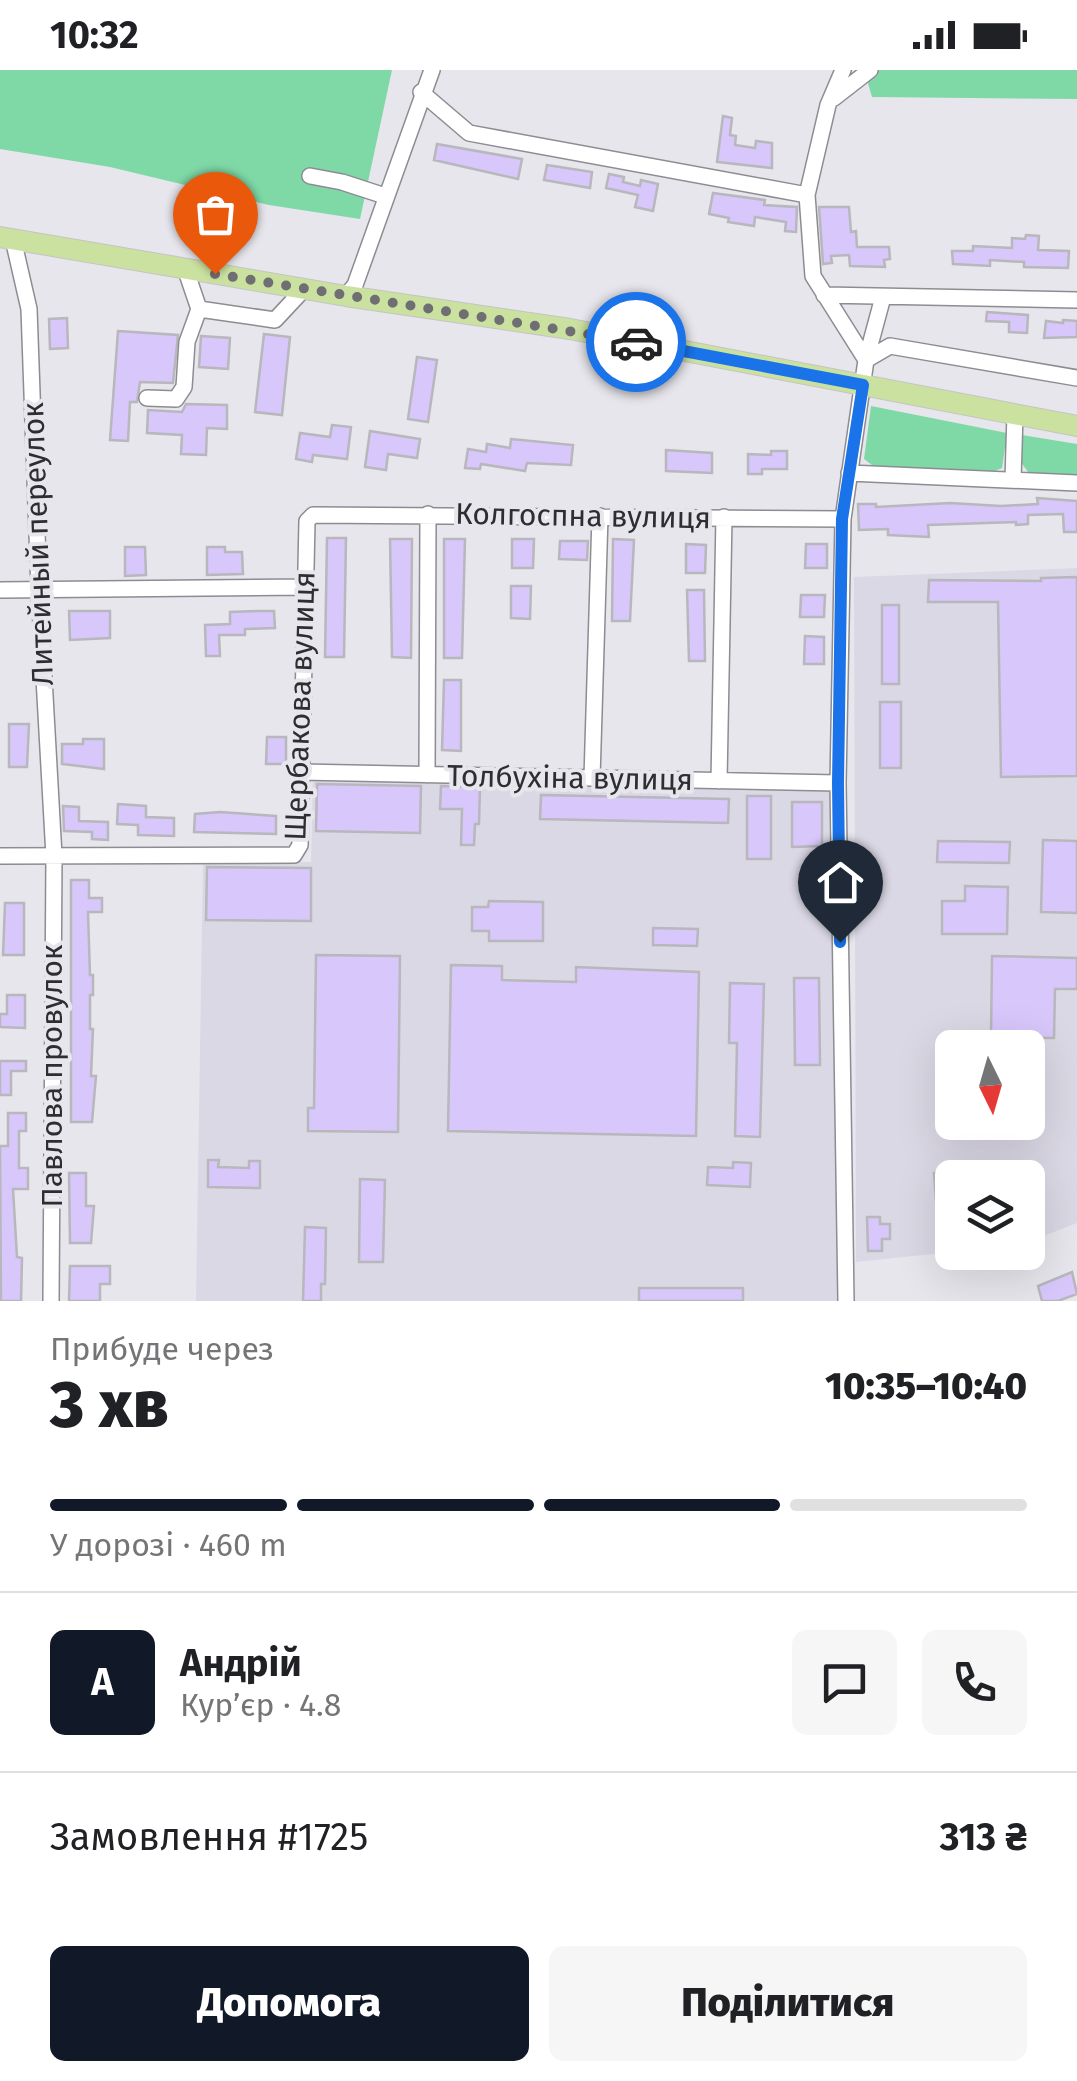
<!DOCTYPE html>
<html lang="uk">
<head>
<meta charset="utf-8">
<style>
  :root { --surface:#fff; --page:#f6f6f6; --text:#202124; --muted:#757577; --line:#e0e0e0; --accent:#111827 }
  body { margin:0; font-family:"Fira Sans",sans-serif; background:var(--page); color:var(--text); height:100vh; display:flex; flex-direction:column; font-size:38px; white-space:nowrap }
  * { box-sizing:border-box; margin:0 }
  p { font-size:32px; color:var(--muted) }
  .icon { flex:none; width:55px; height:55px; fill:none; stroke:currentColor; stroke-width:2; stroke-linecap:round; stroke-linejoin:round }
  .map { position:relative; height:1231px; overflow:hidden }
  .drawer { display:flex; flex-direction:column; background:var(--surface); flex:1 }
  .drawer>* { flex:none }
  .needle { width:65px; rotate:175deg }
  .fabs { position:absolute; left:935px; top:960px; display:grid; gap:20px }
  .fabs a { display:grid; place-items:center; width:110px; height:110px; border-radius:15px; background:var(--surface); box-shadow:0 10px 40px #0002; font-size:50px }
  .pin { position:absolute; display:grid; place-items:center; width:85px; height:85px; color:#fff; margin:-102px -42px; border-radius:50% 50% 50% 0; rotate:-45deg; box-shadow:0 0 10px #0007 }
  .pin .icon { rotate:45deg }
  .courier { position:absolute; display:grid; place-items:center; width:100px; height:100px; margin:-50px; border:8px solid #1a73e8; border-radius:50%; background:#fff; color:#222; box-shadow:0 2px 12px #0007 }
  .overview em { font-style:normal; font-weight:800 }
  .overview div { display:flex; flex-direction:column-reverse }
  .overview { display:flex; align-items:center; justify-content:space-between; height:170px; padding:0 50px }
  h1 { font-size:65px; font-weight:800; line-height:75px }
  .bar { display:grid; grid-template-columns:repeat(4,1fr); gap:15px 10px; align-content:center; height:120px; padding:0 50px }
  .bar i { height:12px; border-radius:8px; background:var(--line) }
  .bar .selected { background:var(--accent) }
  .bar p { grid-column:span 4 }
  .line { display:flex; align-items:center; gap:25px; padding:0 50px; border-top:2px solid var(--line) }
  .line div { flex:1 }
  .round { display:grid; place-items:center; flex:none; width:105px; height:105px; border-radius:15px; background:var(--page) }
  .primary-button { display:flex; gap:20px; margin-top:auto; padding:20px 50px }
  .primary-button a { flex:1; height:115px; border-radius:15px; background:var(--accent); color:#fff; font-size:40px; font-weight:800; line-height:115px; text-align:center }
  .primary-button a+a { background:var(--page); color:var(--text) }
  .status { display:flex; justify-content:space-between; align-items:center; height:70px; padding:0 50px; background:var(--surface); direction:ltr }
  .status svg { height:28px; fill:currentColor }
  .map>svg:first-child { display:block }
</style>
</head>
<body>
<div class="status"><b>10:32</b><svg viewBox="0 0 49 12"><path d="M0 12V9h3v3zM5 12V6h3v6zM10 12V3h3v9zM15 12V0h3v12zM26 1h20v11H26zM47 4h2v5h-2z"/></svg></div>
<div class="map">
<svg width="1077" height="1231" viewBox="0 0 1077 1231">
  <rect width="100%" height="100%" fill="#e7e6ec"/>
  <path fill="#dbd8e5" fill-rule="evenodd" d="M1077,498V1153L1028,1172V1108H952V1182L856,1192L854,507ZM952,978H1028V1052H952Z
    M313,707L831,718L840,1231H196L203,792H311Z"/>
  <path fill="#7fd9a7" d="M0,0H392L360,149L269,135L110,97L0,79Z
    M864,0H1077V29L872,27Z
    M871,336L1007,363L1002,398L987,404L876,398L864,389Z
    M1022,365L1077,374V409L1031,406L1020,391Z"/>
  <path fill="#d7c7fb" stroke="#b8b7bc" stroke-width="2.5" d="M723,46L732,48L730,65L736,66L735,75L755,78L756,71L772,73V98L717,92Z
    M437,74L522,89L518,109L434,90Z
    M547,95L592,102L590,118L544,110Z
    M609,104L624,107L623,112L640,116L641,110L658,114L653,141L635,137L638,125L606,118Z
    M713,123L765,130L764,135L797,137L796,162L785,161L786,152L755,147L754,156L728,152L729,148L709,144Z
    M819,137H849L851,162L856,161L857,177H889L890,189L884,190L885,197L850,196L849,185L831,186L832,193L823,194Z
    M1026,165L1039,166L1038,180L1069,181L1068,198L1024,197V192L990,190V196L953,194L952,181H973V176L1012,178V168L1025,169Z
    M987,242L1028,245L1027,263L1009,262V252L986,251Z
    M67,248L68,278L50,279L49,249Z
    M1063,250L1077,251V267L1044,268L1046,251L1063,253Z
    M118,261L178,265L173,313L140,312L137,332H130L128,371L110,370Z
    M264,264L290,267L282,345L255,342Z
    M201,266L230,268L228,299L199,297Z
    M417,287L437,290L428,352L408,349Z
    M186,334L227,335V359L207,358L206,385L181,384L182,365L147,363L148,340L182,342Z
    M332,355L351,357L347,389L313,385L312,392L296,389L300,363L330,367Z
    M370,361L420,369L417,388L388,384L386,400L365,397Z
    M511,369L573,375L571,395L527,393L525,401L481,394L480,399L465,398L468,379L486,382L487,374L510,378Z
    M666,380L712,383V403L666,401Z
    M771,381H787V399H762V404H748V384L771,385Z
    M1037,428L1077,431V462H1064L1063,444L1028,445V454L1016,455V452L928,455L929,467L888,465V459L859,460L858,434H876V437L950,433L1001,436L1038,434Z
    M327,468H346L344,587H325Z
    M390,469H412L411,588L392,587Z
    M444,469H465L462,588H444Z
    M512,469H534L533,498H512Z
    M613,469L634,470L630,551H612Z
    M560,471H588L587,490L559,489Z
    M686,474L706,475L705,503H686Z
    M806,474H827V498H805Z
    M125,477H145L146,505L125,506Z
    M207,477H225V482H242L243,504L207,505Z
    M1077,507V706L1001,707L998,532H928L929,510L1041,511V508Z
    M511,516H531L530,549L511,548Z
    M687,520H704L705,591H689Z
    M801,525H825L824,547H800Z
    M882,535H899V614H882Z
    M69,541H110V568L70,570Z
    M258,541H274L275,558L245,559V565H219L220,586H206L205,555L230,554V542Z
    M805,566L824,567V594H804Z
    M444,610H461V681L442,680Z
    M880,632H901V698H880Z
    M9,654H29L27,697H9Z
    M267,667H286V694H266Z
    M83,669H104V699L62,694V674H83Z
    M317,714L421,716L420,763L316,761Z
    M441,716L480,717L479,754H475L474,775H461L462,739H440Z
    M541,725L729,729L728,753L540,749Z
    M747,726H771V789H747Z
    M792,732H822V776L792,777Z
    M118,734L146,736V747L174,748V766L138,765V755L117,754Z
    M63,736L79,737V751L108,752V770L92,769V762L64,761Z
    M220,742L276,746V764L194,762L195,744Z
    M1043,770L1077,771V843L1041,842Z
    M938,771L1010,772L1009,793L937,792Z
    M207,797L311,798V851L206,850Z
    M71,810H89V828H102V842H88L90,905H93V925H90V959H93L91,1006H96L92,1052H71Z
    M965,816L1008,817L1007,864H942V831H965Z
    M489,831L543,832V871H489V861H472V837H488Z
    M5,833H24V885H3Z
    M653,858L698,859L697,876L653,875Z
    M316,885L400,886L398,1062L308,1061V1038H314Z
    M992,886L1077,888V919H1055L1054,968L991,967Z
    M451,895L502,896V910L576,912V897L699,902L696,1066L448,1061Z
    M794,908H819L820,995H795Z
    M730,913L764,914L760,1067L735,1066L737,973H729Z
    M7,925H25V958L0,957V944H7Z
    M0,991H26V1001H11V1025H0Z
    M8,1043H26V1061H19V1098H28V1119H13L17,1187L22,1188L21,1231H1L0,1076H8Z
    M208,1090H219L218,1097L249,1098V1091H260V1118L208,1117Z
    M733,1092L751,1093L750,1117L707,1115L708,1097L733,1098Z
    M952,1102V1158L938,1159L934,1103Z
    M69,1103H86V1136H94L91,1173H70Z
    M360,1109L385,1110L383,1192H359Z
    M867,1147H880V1154H890V1169H882V1181H868Z
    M305,1157L326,1158L325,1214H321V1231H303Z
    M70,1196H110V1214H100V1231H69Z
    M1072,1202L1077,1224L1058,1231H1042L1038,1216Z
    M639,1218H743V1231H639Z"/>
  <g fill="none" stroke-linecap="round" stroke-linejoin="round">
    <g stroke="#8d8c91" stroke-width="18">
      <path id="minor" d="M843,0L828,35L807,125L813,206L866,290L890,276L1077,308
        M421,22L469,63L807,125
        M834,28L870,0
        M310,106L342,112L385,126
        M13,169L29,239L39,519L54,786L51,1231
        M185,198L199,239L275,250L304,219
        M824,225L1077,230
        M346,226L355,215L432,0
        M147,328L176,329L184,317L187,272L199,239
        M849,403L1077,413
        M1013,410L1015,344
        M0,520L306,517
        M301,702L838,713
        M427,705L428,444
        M592,708L600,446
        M719,711L724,447
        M0,786L294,785L300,775L307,451L313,445L843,449
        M846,1231L838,713L843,449L866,290L883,227"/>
    </g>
    <g stroke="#c4c4c5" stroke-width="22">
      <path id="major" d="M0,167L346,226L570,259L1077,356"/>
    </g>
    <use href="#minor" stroke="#fff" stroke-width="15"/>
    <use href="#major" stroke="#cbe1a0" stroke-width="20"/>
  </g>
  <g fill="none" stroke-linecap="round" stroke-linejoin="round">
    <path stroke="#6f6e72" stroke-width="10" stroke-dasharray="0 18" d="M215,204L636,272"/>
    <path stroke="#1a73e8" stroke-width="12" d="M636,272L863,315L842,449L838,713L840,872"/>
  </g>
  <g text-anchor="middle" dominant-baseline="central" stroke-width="8" stroke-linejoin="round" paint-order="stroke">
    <g font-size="30" fill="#2e2e30" stroke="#e7e6ec">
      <text transform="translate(583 446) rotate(1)">Колгоспна вулиця</text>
      <text transform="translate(38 474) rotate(-92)">Литейный переулок</text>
      <text transform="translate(300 636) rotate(-88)">Щербакова вулиця</text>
      <text transform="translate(570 708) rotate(1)">Толбухіна вулиця</text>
      <text transform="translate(52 1006) rotate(-90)">Павлова провулок</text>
    </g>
  </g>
</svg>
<div class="fabs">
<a><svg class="needle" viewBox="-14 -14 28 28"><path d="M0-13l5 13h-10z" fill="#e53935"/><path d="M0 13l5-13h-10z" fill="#757577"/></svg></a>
<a><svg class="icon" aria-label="layers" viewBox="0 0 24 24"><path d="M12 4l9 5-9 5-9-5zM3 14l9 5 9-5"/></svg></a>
</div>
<div class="pin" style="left:215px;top:204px;background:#ea580c"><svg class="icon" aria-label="bag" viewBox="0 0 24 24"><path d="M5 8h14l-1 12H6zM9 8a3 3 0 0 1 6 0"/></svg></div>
<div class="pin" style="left:840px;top:872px;background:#1f2937"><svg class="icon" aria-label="home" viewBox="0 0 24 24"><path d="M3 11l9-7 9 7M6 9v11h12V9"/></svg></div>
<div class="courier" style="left:636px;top:272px"><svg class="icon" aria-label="car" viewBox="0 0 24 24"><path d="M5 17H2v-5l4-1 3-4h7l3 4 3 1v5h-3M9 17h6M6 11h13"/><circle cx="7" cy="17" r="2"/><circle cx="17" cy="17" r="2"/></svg></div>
</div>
<section class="drawer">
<div class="overview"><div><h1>3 хв</h1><p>Прибуде через</p></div><em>10:35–10:40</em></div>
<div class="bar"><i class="selected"></i><i class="selected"></i><i class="selected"></i><i></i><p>У дорозі · 460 m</p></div>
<div class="line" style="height:180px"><b class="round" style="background:var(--accent);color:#fff">А</b><div><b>Андрій</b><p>Кур’єр · 4.8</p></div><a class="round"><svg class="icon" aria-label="chat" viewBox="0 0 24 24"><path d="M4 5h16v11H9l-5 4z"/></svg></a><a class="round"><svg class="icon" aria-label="phone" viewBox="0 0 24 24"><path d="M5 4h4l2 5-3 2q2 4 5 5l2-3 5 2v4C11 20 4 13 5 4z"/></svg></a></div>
<div class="line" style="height:130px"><div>Замовлення #1725</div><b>313 ₴</b></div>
<div class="primary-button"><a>Допомога</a><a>Поділитися</a></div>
</section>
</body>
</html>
